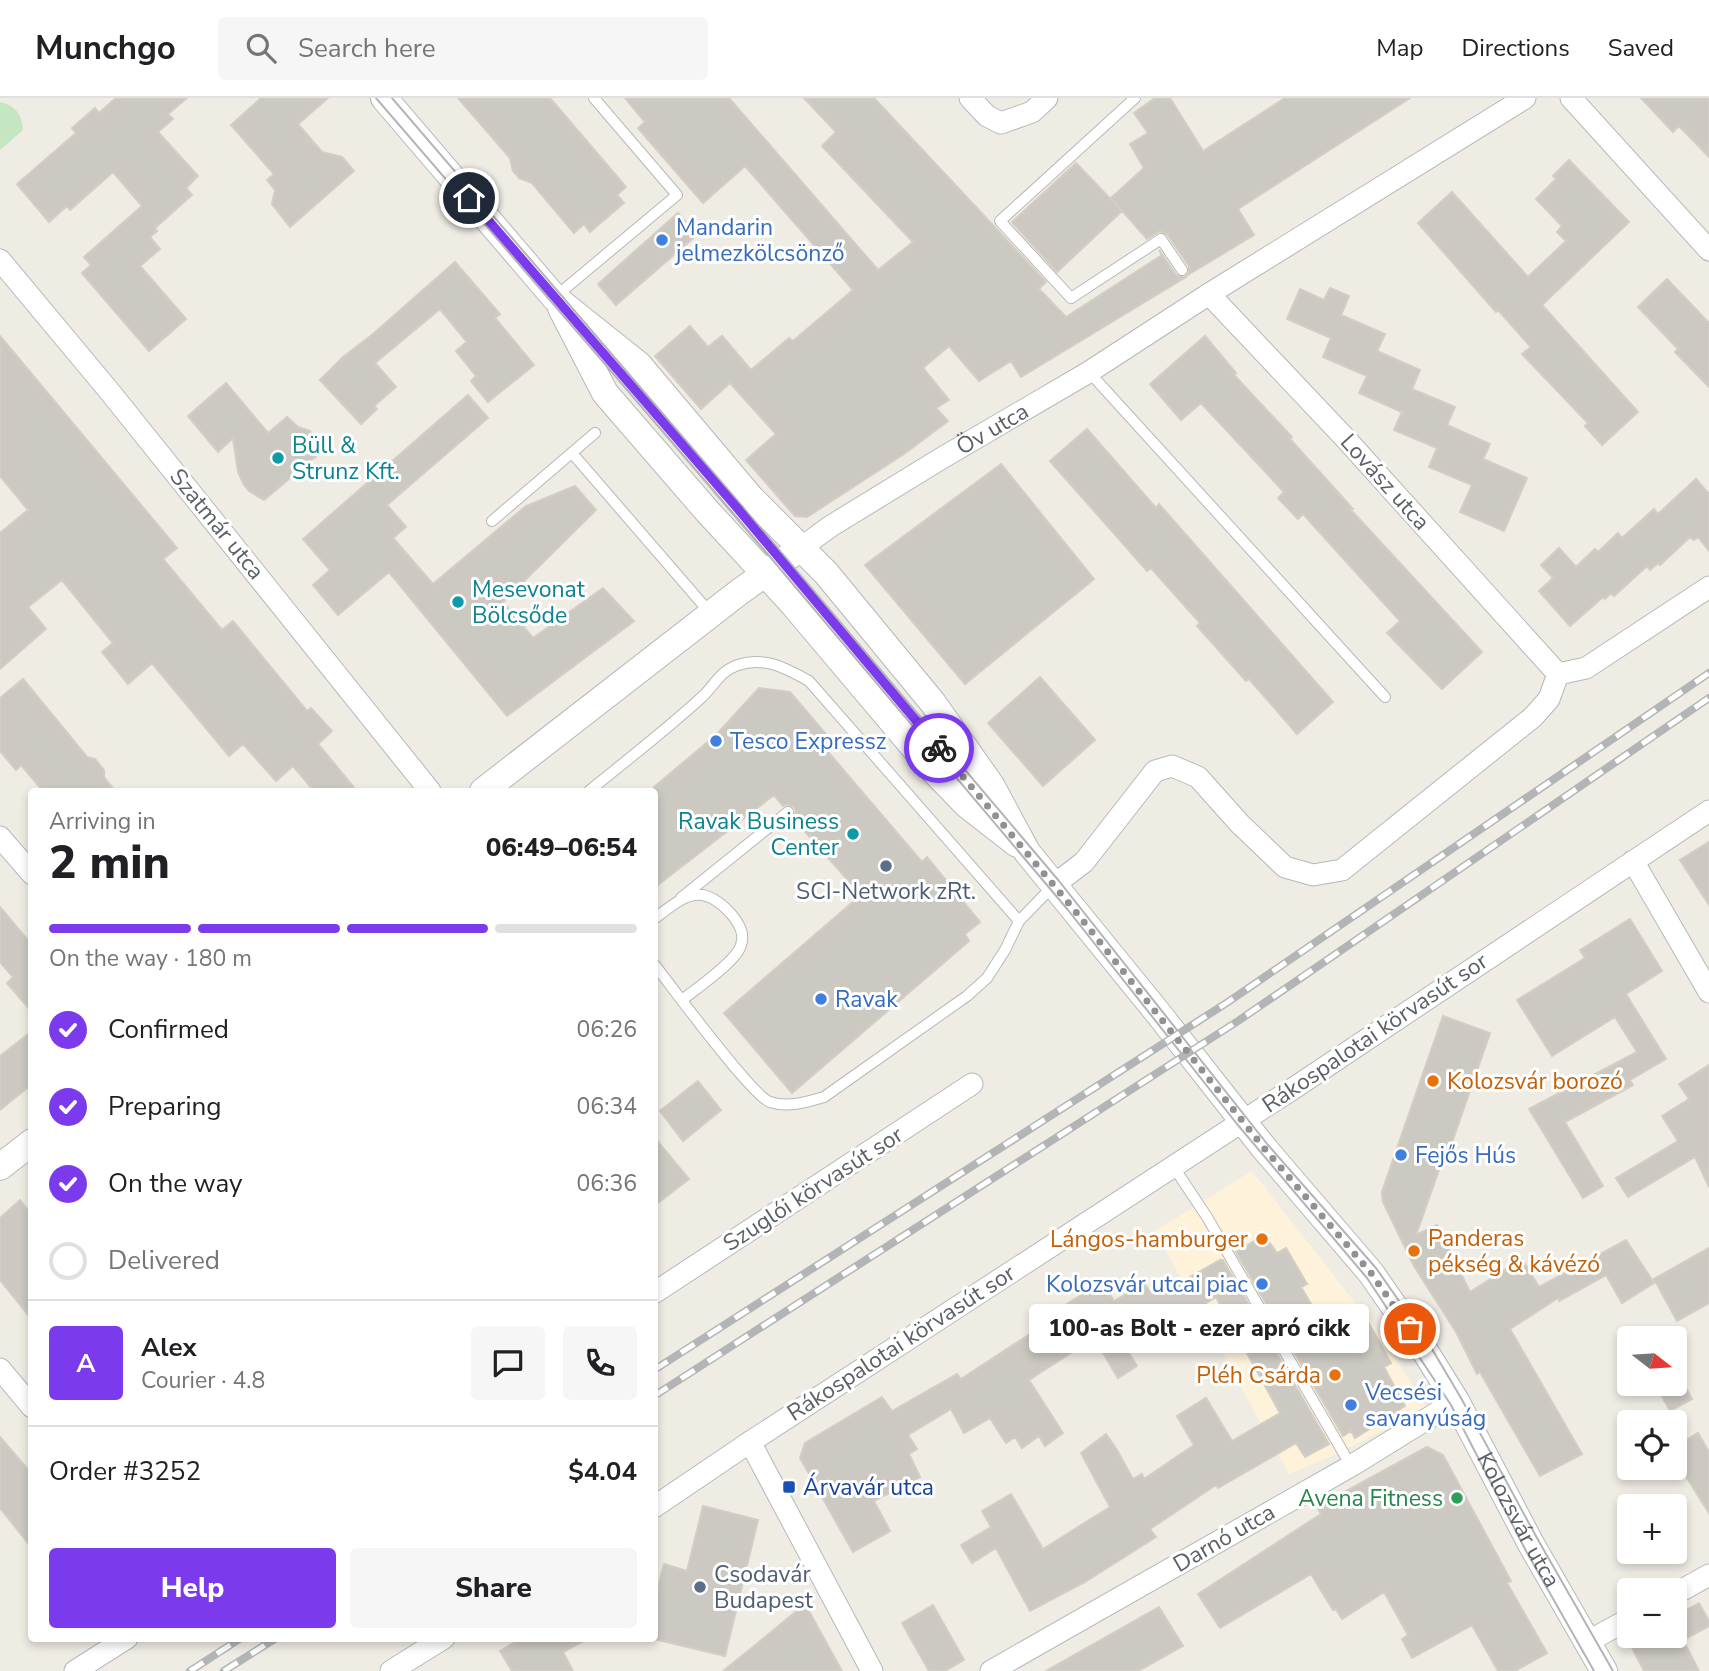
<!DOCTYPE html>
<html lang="en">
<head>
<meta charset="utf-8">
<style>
  :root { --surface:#fff; --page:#f6f6f6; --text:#202124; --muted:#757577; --line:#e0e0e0; --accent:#7c3aed }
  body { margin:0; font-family:"Nunito Sans",sans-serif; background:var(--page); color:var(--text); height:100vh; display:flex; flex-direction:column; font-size:26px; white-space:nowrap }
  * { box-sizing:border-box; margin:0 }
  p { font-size:23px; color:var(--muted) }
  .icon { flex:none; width:38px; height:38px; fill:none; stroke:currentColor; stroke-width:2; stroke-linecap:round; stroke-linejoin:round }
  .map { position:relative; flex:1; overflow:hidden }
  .details { position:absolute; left:28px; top:690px; width:630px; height:854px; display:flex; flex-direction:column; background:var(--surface); border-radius:7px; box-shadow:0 4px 10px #0003 }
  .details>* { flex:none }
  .needle { width:46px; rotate:107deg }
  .tools { position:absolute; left:1617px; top:1228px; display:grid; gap:14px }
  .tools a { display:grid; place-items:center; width:70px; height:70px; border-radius:7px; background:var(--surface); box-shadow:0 4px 10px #0003; font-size:35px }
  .pin { position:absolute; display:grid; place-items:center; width:60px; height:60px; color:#fff; margin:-30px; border:4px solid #fff; border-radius:50%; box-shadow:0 2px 7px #0007 }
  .courier { position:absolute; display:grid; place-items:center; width:70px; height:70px; margin:-35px; border:5px solid #7c3aed; border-radius:50%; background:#fff; color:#222; box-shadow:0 2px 9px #0007 }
  .bubble { position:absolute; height:49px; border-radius:7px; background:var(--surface); box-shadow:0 4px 10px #0003; font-size:23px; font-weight:800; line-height:49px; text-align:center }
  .overview em { font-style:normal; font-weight:800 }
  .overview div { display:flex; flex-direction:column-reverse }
  .overview { display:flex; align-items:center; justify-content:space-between; height:119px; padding:0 21px }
  h1 { font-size:46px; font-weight:800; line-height:52px }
  .bar { display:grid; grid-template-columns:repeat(4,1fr); gap:10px 7px; align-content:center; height:84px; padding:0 21px }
  .bar i { height:9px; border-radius:5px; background:var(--line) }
  .bar .selected { background:var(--accent) }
  .bar p { grid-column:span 4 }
  .line { display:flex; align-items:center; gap:18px; padding:0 21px; border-top:2px solid var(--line) }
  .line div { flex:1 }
  .round { display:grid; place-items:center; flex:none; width:74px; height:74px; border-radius:7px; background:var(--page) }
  ol { padding:0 21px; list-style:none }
  li { display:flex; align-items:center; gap:21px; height:77px }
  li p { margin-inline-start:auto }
  li .icon { padding:7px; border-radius:50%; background:var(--accent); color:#fff; stroke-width:4 }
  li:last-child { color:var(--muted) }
  li i { width:38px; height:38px; border:4px solid var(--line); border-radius:50% }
  .button { display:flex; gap:14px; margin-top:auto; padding:14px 21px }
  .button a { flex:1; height:80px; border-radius:7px; background:var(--accent); color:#fff; font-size:28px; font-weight:800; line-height:80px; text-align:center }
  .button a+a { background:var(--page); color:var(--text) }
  header { display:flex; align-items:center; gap:42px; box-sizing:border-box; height:98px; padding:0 35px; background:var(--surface); border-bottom:2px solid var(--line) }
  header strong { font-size:33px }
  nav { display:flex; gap:38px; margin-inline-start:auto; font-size:24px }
  .search { width:490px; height:63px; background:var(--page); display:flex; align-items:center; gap:18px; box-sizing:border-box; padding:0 24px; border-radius:7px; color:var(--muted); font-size:26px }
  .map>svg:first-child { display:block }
</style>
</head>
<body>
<header>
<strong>Munchgo</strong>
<div class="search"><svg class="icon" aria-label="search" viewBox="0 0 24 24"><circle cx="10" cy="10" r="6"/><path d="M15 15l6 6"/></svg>Search here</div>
<nav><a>Map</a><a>Directions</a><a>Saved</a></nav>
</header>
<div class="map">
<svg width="1709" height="1573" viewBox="0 0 1709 1573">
  <rect width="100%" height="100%" fill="#efece4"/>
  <path fill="#fef2da" d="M1252,1073L1382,1239L1427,1310L1339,1355L1289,1376L1155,1133Z"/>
  <path fill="#c4e6c1" d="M0,4C15,7 22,16 23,32L0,52Z"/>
  <path fill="#ccc9c3" stroke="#d4cdc3" stroke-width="2" d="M116,0H187L168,16L173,21L158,34L198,78L186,90L192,97L155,130L157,133L150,139L160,151L140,168L186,221L149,253L82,175L91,167L84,159L142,108L113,74L70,112L67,108L49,124L17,86L76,35L72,30L95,10L99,15Z
    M261,0H328L298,26L322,54L342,59L354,73L290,129L272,106L275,92L267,82L274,76L231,27Z
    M458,0H550L626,89L617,97L624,105L590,134L584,126L574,135L532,85L519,80L513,73L510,60Z
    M625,0H729L878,172L913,144L822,48L836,34L804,0H874L1046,184L1039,191L1066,219L1162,157L1159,152L1176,177L1186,179L1021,279L1011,263L979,283L949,248L923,270L949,302L936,310L948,323L904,356L807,419L795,418L746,362L776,336L730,285L701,311L655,258L690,228L708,249L722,238L751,272L789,240L793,243L853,192L745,68L703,105L638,30L645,24Z
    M1155,0H1170L1203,53L1285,0H1410L1238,111L1254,137L1186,178L1189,175V168L1167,136L1160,133L1147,141L1111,100L1144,70L1130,46L1148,35L1134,15Z
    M1641,0H1709V59L1679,28L1673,34Z
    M1569,62L1629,124L1542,207L1638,314L1602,347L1585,328L1588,325L1522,256L1531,249L1498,212L1496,214L1418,125L1452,94L1528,179L1566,143L1557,134L1562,128L1536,101L1556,81L1553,78Z
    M1076,65L1122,113L1057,174L1012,124Z
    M678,115L697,137L616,207L598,186Z
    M455,164L500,216L495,220L534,267L488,304L471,283L476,278L456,253L467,244L440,211L375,265L396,289L374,308L377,311L361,326L320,282L343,259L373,236Z
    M1667,181L1709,225V289L1675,254L1678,251L1638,209Z
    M1330,190L1349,198L1341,217L1385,236L1377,253L1420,272L1412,291L1455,309L1447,327L1490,346L1483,361L1527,380L1504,433L1460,414L1472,387L1429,369L1437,350L1394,332L1402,314L1359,295L1367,278L1323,259L1331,240L1287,221L1300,191L1324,202Z
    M0,238L177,450L163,461L222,532L233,523L307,613L311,610L332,633L318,646L357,693H314L293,668L276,683L243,646L229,658L152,565L128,586L102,554L113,545L62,482L28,509L46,531L0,571V435L28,412L0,378Z
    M1205,238L1236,275L1234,277L1292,339L1290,341L1353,411L1351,412L1482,554L1442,591L1387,535L1400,523L1303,416L1298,421L1278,400L1284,394L1201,305L1181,322L1150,286Z
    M226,285L268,335L287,319L298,329L310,333L312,344L321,354L264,402L249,393L244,387L238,374L233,340L218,354L188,318Z
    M468,297L488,320L387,407L406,429L393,440L433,486L526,408L575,388L596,412L503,504L533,540L603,490L634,523L507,618L389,474L338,517L313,487L330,472L303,441Z
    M1087,331L1156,410L1159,406L1333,604L1297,636L1249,581L1246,583L1197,528L1200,525L1151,470L1147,473L1050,363Z
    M1001,366L1094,481L965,586L865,467Z
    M1696,381L1709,396V453L1698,439L1694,442L1690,439L1660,467L1658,465L1650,472L1647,468L1614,498L1611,495L1605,501L1603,499L1570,528L1539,493L1553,480L1541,467L1559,450L1576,469L1595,451L1598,454L1618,435L1622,440L1654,411L1658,416Z
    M1040,579L1095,642L1043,688L988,625Z
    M23,581L87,659L95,661L104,672V679L115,693H43L21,667L16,672L0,653V600Z
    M759,590L790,594L830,641L823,648L922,764L927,759L980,824L965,836L969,843L792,995L724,915L861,797L793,720L796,713L794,709L787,706L783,708L774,697L654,790V689L716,637Z
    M1709,744V807L1680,762Z
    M0,809L32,847V914L7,885L13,879L0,864Z
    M1630,821L1662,873L1626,896L1666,961L1630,982L1633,987L1565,1024L1603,1088L1583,1100L1529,1011L1637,954L1615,919L1552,958L1517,902L1585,860L1580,852Z
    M1443,918L1490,935L1448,1056L1445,1055L1416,1137L1437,1127L1470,1194L1522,1161L1539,1189L1626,1142L1654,1185L1622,1205L1606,1177L1559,1203L1558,1200L1510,1231L1582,1356L1540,1378L1480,1274L1477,1276L1456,1234L1414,1168L1383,1104L1382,1094L1386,1082Z
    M32,933V986L0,1012V958Z
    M1709,967V1089L1695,1059L1628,1099L1616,1080L1678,1043L1662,1018L1689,1001L1679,986Z
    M698,983L721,1012L683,1043L660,1013Z
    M654,1039L689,1081L654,1108Z
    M20,1102L32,1117V1222L0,1182V1120Z
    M1264,1137L1277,1155L1286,1150L1307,1186L1301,1189L1331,1240L1366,1220L1391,1265L1384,1269L1405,1308L1355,1340L1351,1333L1343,1338L1236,1154Z
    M1709,1150V1205L1677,1223L1654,1181Z
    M1220,1162H1223L1329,1346L1305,1359L1296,1345L1218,1390L1216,1387L1150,1431L1156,1439L1085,1484L1030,1513L996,1450L972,1465L961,1447L991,1429L982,1413L1011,1396L1043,1451L1110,1409L1081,1355L1106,1336L1117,1352L1133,1381L1142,1376L1144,1381L1194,1347L1177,1318L1206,1300L1232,1343L1280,1315L1216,1199L1169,1228L1164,1219L1122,1244L1137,1268L1118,1280L1094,1240L1029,1282L1063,1335L1045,1348L1039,1338L1022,1350L1015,1339L1006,1345L990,1320L964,1335L951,1311L908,1337L917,1351L909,1356L920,1379L874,1403L890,1433L853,1454L800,1360L805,1345L882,1299L892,1313L957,1276L961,1281L1033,1234L1030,1229L1102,1184L1114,1203L1144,1185L1152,1197L1172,1185L1174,1188Z
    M1655,1286H1684L1692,1301L1670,1313Z
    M1698,1335L1709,1354V1415L1675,1361V1349Z
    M0,1339L32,1376V1450L0,1410Z
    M1427,1349L1443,1357L1511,1483L1507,1485L1547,1555L1515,1573H1498L1472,1527L1412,1560L1402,1541L1408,1537L1384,1494L1342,1521L1336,1511L1333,1512L1311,1476L1220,1530L1198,1496L1321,1416L1317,1409Z
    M703,1408L758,1422L725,1558L654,1541V1504L664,1466L687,1473Z
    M1699,1505L1709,1523V1528L1683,1542L1699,1573H1644L1626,1538H1675V1518Z
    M805,1506L842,1573H723L753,1549Z
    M933,1507L964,1562L945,1573H929L902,1525Z
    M1159,1509L1183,1548L1138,1573H1046Z
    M522,1540H589L563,1554L573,1573H512L500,1553Z"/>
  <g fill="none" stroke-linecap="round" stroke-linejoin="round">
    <g stroke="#b5b8bb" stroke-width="12">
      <path id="service" d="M1135,0L1000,123L1071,200L1161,141L1182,172
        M555,199L677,97L594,0
        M595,246L993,714
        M1089,274L1385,599
        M572,355L711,516
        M492,423L595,335
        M589,693C627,662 666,632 702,599C715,587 720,573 738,567C764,558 786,570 809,583L1019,823
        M681,800L788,714
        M654,821C685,797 702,783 732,817C739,826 745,835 741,847C737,863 696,891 682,902
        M654,866C672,889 752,998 770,1004C788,1010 807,1004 824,999L967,898L987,880L1005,852L1019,823L1054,787
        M1173,1068L1207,1119L1351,1368"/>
    </g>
    <g stroke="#b5b8bb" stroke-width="23">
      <g id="minor">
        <path d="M970,0L987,18L1001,25L1032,14L1047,0"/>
        <path d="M1571,0L1709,152"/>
        <path d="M0,162L110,294L430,693"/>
        <path d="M1209,196L1345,340L1558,576"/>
        <path id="s1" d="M802,449L831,428L942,360L1089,274L1209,196L1525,0"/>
        <path d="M1558,576L1586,570L1709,489"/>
        <path d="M0,739L32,776"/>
        <path d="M1633,763L1709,894"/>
        <path d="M1054,787L1084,764L1155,673L1172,668L1198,679L1240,726L1285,769L1313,777L1342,772L1533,619L1549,601L1558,576"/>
        <path d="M654,1195L972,986"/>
        <path d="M0,1271L32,1309"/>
        <path d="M750,1344L872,1573"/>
        <path d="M654,1409L750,1344L1294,990L1709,713"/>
        <path d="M1675,1496L1709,1477"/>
        <path d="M1587,1544L1629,1521"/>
        <path d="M75,1573L127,1540"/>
        <path d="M391,1573L444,1540"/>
        <path d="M991,1573L1351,1368L1456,1303"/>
      </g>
    </g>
    <g stroke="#b5b8bb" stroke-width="28">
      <g id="tertiary">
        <path id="s2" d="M384,0L555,200L639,267L751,400L826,475L933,605L991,687L1027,754L1158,915L1264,1050L1371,1175L1423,1250L1456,1303L1531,1446L1604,1573"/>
        <path d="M561,210L605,295L707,413L793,506L933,672L967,707L1017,746"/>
        <path d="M483,693L738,495L802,449"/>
        <path d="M0,1069L32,1044"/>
      </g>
    </g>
    <use href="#service" stroke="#fff" stroke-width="10"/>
    <use href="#minor" stroke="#fff" stroke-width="21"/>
    <use href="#tertiary" stroke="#fff" stroke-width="26"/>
    <path stroke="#b3b4b5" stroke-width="2" d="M376,0L733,415L1068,812L1237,1026L1367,1180L1451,1307L1526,1453L1594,1573
      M392,0L742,408L1059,783L1268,1047L1376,1170L1429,1246L1461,1300L1537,1440L1613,1573"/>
    <g stroke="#b3b4b5" stroke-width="8">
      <path id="rail" d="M654,1272L1228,904L1709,575
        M654,1298L1238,923L1709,600
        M190,1573L241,1540
        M224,1573L276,1540"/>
    </g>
    <use href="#rail" stroke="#fff" stroke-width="5" stroke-dasharray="16" stroke-linecap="butt"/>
  </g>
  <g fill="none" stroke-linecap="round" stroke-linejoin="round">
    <path stroke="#8f9291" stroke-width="7" stroke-dasharray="0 12.6" d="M939,650L1072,809L1264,1050L1371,1175L1410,1231"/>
    <path stroke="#7c3aed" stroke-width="9" d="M469,100L738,411L939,650"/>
  </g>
  <g fill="#3f7fe0" stroke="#fff" stroke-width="2.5">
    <circle cx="662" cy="142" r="7"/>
    <circle cx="716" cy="643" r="7"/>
    <circle cx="821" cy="901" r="7"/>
    <circle cx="1401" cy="1057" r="7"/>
    <circle cx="1262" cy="1186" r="7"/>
    <circle cx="1351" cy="1307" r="7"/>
  </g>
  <g fill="#0f9aa8" stroke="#fff" stroke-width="2.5">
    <circle cx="278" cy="360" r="7"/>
    <circle cx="458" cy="504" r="7"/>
    <circle cx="853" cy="736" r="7"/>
  </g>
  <g fill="#5c6f8a" stroke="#fff" stroke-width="2.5">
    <circle cx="886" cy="768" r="7"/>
    <circle cx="700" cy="1489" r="7"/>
  </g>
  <g fill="#e8710a" stroke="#fff" stroke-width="2.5">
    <circle cx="1433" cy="983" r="7"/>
    <circle cx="1262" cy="1141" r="7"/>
    <circle cx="1414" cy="1153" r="7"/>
    <circle cx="1335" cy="1277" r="7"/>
  </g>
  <rect fill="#1a4fb4" stroke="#fff" stroke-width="2.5" x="782" y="1382" width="14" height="14" rx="3.5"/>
  <circle fill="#2e9e5b" stroke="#fff" stroke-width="2.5" cx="1457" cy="1400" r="7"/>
  <g text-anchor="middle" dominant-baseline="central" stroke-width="6" stroke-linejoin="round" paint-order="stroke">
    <g font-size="23" fill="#366cbe" stroke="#fff" text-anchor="start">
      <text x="676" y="129">Mandarin<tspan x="676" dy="26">jelmezkölcsönző</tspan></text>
      <text x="730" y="643">Tesco Expressz</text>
      <text x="835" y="901">Ravak</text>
      <text x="1415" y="1057">Fejős Hús</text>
      <text x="1248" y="1186" text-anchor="end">Kolozsvár utcai piac</text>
      <text x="1365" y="1294">Vecsési<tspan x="1365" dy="26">savanyúság</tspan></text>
    </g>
    <g font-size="23" fill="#5c6165" stroke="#fff">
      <text stroke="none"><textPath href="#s1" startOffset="224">Öv utca</textPath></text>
      <text transform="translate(1385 384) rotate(48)">Lovász utca</text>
      <text transform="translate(217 426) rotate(51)">Szatmár utca</text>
      <text transform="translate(1375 935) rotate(-34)">Rákospalotai körvasút sor</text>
      <text transform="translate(813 1091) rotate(-33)">Szuglói körvasút sor</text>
      <text transform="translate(901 1245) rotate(-33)">Rákospalotai körvasút sor</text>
      <text stroke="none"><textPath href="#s2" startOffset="1827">Kolozsvár utca</textPath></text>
      <text transform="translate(1224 1440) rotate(-30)">Darnó utca</text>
    </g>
    <g font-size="23" fill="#0d838f" stroke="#fff" text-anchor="start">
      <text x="292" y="347">Büll &amp;<tspan x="292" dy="26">Strunz Kft.</tspan></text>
      <text x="472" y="491">Mesevonat<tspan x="472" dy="26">Bölcsőde</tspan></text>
      <text x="839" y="723" text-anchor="end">Ravak Business<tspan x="839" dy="26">Center</tspan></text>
    </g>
    <g font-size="23" fill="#4e5e75" stroke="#fff">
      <text x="886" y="793">SCI-Network zRt.</text>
      <text x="714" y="1476" text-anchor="start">Csodavár<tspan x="714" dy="26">Budapest</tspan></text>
    </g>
    <g font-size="23" fill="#c56008" stroke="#fff" text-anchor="start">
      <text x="1447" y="983">Kolozsvár borozó</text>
      <text x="1428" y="1140">Panderas<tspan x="1428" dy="26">pékség &amp; kávézó</tspan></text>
      <text x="1248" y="1141" text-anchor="end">Lángos-hamburger</text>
      <text x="1321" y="1277" text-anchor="end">Pléh Csárda</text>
    </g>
    <g font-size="23" fill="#164399" stroke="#fff" text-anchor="start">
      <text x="803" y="1389">Árvavár utca</text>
    </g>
    <g font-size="23" fill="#27864d" stroke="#fff" text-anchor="end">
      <text x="1443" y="1400">Avena Fitness</text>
    </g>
  </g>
</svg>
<div class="tools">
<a><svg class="needle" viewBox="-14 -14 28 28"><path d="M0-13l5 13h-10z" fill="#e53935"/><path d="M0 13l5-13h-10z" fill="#757577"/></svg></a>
<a><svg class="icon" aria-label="locate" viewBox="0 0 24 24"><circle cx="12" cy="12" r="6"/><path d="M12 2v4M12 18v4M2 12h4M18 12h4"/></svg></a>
<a>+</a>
<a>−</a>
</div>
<div class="pin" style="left:1410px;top:1231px;background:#ea580c"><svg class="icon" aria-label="bag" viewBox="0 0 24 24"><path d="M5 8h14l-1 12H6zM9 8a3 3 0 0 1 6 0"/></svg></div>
<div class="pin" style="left:469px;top:100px;background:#1f2937"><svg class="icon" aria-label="home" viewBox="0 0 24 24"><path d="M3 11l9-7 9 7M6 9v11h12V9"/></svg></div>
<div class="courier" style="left:939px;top:650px"><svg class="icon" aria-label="bike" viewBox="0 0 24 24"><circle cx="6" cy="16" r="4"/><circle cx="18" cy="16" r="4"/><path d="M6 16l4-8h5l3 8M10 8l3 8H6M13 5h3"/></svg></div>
<div class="bubble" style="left:1029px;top:1206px;width:340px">100-as Bolt - ezer apró cikk</div>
<section class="details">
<div class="overview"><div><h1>2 min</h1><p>Arriving in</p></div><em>06:49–06:54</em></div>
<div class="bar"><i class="selected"></i><i class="selected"></i><i class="selected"></i><i></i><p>On the way · 180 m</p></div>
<ol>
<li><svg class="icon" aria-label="check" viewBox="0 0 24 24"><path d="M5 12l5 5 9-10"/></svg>Confirmed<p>06:26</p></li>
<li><svg class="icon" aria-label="check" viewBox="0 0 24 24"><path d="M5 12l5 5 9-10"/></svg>Preparing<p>06:34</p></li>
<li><svg class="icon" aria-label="check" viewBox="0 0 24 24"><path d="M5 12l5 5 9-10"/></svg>On the way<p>06:36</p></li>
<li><i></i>Delivered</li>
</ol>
<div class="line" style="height:126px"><b class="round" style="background:var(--accent);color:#fff">A</b><div><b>Alex</b><p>Courier · 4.8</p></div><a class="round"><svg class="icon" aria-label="chat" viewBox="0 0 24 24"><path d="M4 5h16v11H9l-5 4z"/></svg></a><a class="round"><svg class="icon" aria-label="phone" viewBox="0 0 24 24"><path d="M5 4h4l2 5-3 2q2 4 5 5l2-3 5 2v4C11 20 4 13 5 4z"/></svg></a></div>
<div class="line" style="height:91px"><div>Order #3252</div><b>$4.04</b></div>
<div class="button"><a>Help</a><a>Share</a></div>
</section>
</div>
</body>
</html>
